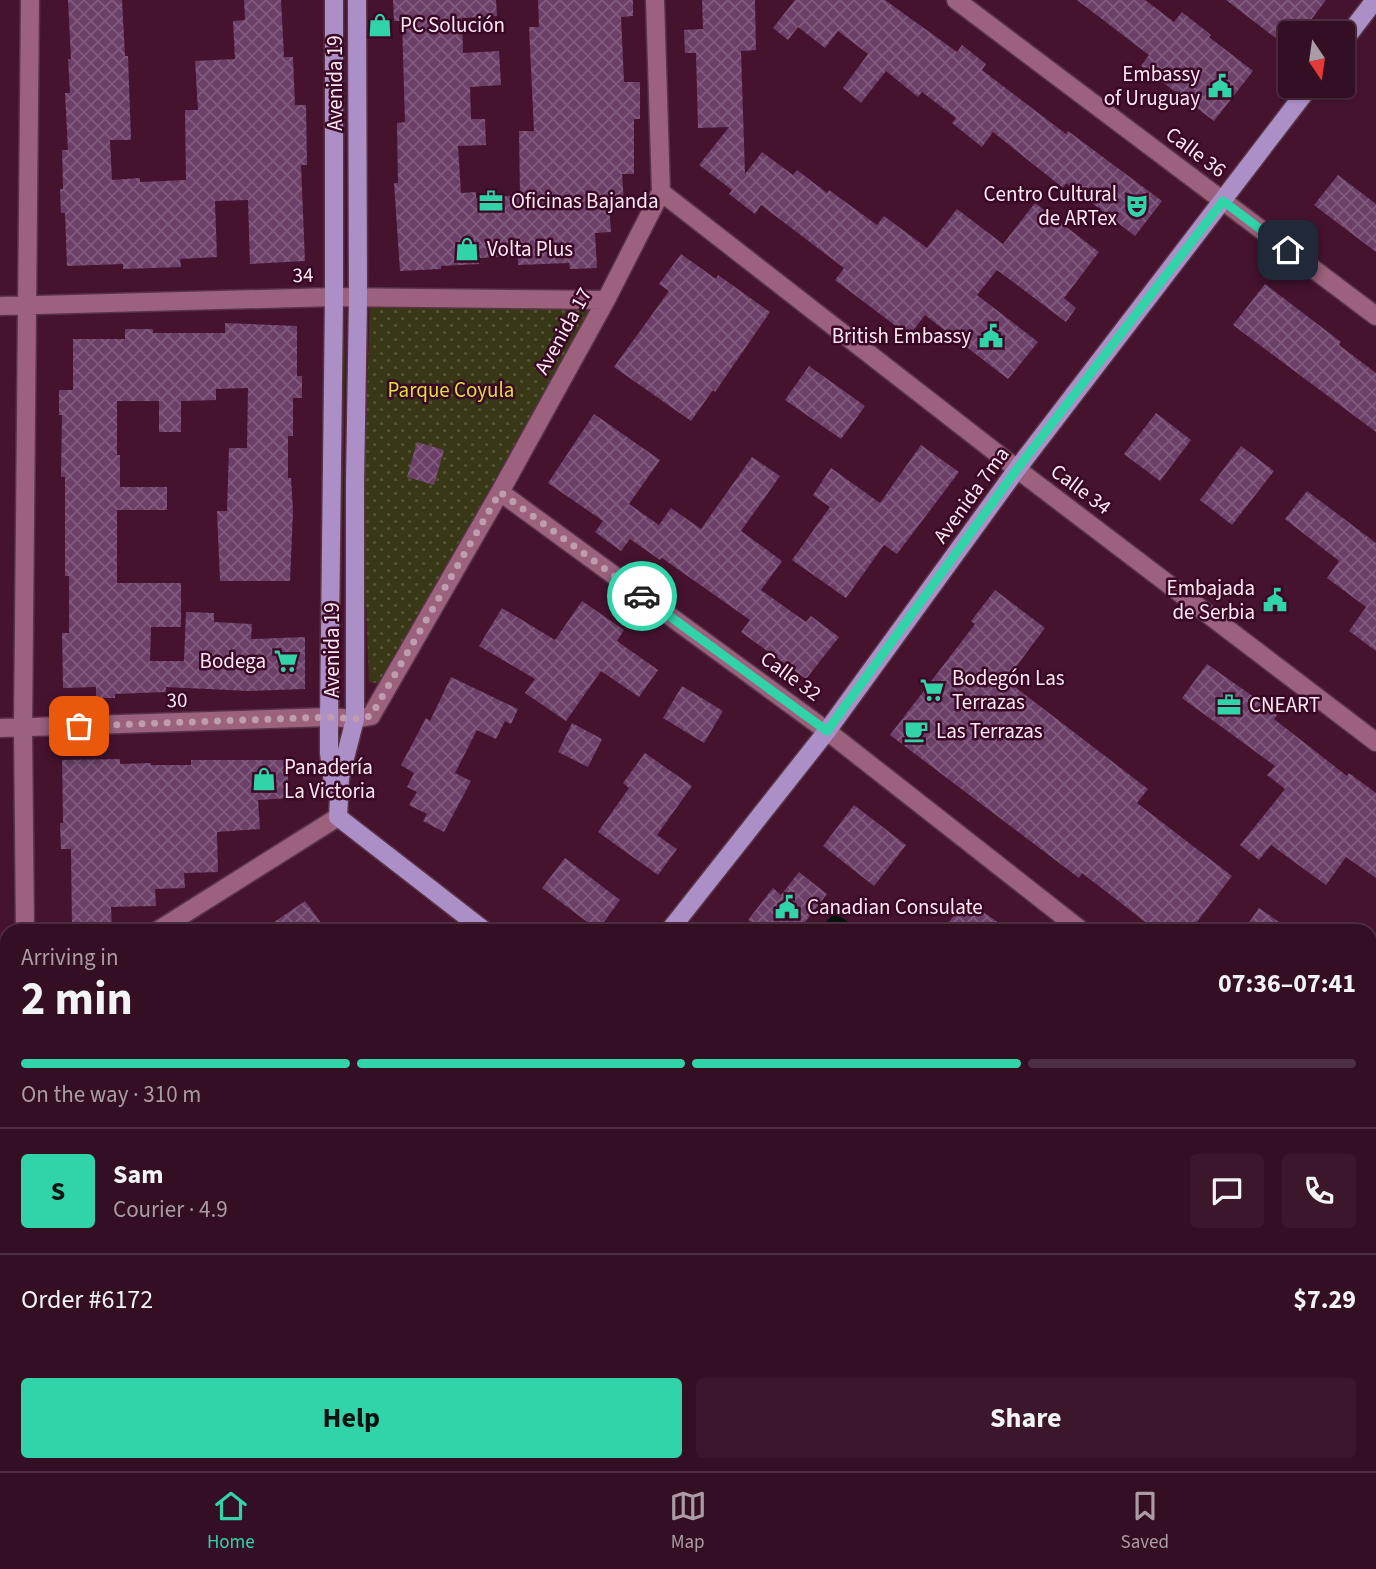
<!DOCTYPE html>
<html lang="en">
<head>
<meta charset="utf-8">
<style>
  :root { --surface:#340e23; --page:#3c172b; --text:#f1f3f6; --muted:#a99ca6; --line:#4e2e41; --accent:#31d4a9 }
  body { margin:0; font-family:"Source Sans 3",sans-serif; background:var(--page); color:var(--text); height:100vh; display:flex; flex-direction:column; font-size:26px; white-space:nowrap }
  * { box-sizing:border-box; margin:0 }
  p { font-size:23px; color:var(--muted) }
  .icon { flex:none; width:38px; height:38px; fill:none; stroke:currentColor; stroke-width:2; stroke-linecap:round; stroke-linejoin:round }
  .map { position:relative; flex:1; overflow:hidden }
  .drawer { position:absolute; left:0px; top:924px; width:1377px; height:548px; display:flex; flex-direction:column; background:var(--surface); border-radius:21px 21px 0 0; box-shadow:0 2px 5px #0004,0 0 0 2px var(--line) }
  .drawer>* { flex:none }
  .needle { width:46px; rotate:167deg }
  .fabs { position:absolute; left:1278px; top:21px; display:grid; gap:14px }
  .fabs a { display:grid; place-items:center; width:77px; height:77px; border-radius:7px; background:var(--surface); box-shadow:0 2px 5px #0004,0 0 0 2px var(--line); font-size:35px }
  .pin { position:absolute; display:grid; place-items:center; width:60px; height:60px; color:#fff; margin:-30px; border-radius:14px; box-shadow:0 4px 10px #0006 }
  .courier { position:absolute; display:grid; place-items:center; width:70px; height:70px; margin:-35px; border:5px solid #31d4a9; border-radius:50%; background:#fff; color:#222; box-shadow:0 2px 9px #0007 }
  .summary em { font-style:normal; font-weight:700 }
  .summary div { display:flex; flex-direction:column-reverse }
  .summary { display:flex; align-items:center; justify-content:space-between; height:119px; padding:0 21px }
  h1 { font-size:46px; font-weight:700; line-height:52px }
  .bar { display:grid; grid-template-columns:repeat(4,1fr); gap:10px 7px; align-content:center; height:84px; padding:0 21px }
  .bar i { height:9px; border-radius:5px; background:var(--line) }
  .bar .current { background:var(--accent) }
  .bar p { grid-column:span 4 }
  .line { display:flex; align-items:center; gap:18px; padding:0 21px; border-top:2px solid var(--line) }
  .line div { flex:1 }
  .round { display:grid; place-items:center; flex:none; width:74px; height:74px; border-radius:7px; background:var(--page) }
  .primary-button { display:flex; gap:14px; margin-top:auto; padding:14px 21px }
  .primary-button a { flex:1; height:80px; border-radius:7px; background:var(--accent); color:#111; font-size:28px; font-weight:700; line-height:80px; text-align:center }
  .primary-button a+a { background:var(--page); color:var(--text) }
  .menu { display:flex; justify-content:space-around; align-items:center; height:98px; border-top:2px solid var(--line); background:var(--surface); font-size:19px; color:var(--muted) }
  .menu a { display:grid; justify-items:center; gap:4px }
  .menu .current { color:var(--accent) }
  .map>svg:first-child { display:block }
</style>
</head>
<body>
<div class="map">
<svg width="1376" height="1471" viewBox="0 0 1376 1471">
  <defs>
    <pattern id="park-dots" width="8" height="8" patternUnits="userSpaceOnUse" patternTransform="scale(1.75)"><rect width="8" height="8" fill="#383816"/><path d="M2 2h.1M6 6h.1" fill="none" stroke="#565538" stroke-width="1.8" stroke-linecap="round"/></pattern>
    <pattern id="water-rules" width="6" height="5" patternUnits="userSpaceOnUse" patternTransform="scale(1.75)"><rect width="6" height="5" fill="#02120c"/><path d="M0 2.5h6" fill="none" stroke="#283430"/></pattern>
    <pattern id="building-cross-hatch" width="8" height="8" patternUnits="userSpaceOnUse" patternTransform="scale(1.75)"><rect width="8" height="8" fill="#6b3f67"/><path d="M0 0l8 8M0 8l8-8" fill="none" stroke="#815b7d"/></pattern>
  </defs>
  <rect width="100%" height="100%" fill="#46132f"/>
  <path fill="#383816" d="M345,309H346L339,716H338Z"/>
  <path fill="url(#park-dots)" d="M370,303L592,308L380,684L369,682L363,521Z
    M1376,1225V1294L1370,1301V1233Z"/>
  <path fill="url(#water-rules)" d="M834,912L850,923L844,931H819Z"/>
  <path fill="url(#building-cross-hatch)" d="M68,0H122L125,56H128L131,140H110L112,180L140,178V182L186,180L185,110H198L195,61L235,59L233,21L245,20L244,0H281L284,57H293L295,105H306L307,165H301L305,261L250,264L248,200L215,201L217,257L180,259L181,267L123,269V264L67,266L65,213H61L60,189H63L62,150H68L65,93H70L68,59H71Z
    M393,0H496L497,16L462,18L463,53L499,51L501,85L470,87L471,119H485L486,145L458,146L461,193L476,192V198L520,195L519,131H534L529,27H539L538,0H633V16L621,17L624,82H640V119H634V174H622L624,204H609L611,232L595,233L597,268L570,269L569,263L518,265V256L479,258V264L441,266V269L400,271L394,183H398L397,123L405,122L402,21H394Z
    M702,0H755L756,50L741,51L745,174L762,152L793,175L797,170L827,193L829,190L877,225L884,216L927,248L957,209L1003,244L1035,203L1099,252L1064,298L1076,308L1066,322L997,270L977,295L1038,342L1008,379L925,315L909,336L835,280L844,268L761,205L755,214L729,194L732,190L699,165L729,127L698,128L696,53H685L684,30L703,29Z
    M795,0H885L957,52L962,45L986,64L982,70L1066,134L1068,131L1162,201L1135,236L1066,183L1063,188L993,132L982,147L952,123L956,118L922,92L918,97L886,71L861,103L843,88L868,54L838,31L825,48L798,27L788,40L773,28Z
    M1077,0H1145L1174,22L1182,12L1211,35L1209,37L1253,71L1214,121L1141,66L1149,55Z
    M1226,0H1326L1301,33H1290V49Z
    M1338,175L1376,204V252L1314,205Z
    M681,254L716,279L718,275L770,312L715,392L713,390L691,421L614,367L669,291L659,284Z
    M1265,284L1341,342L1339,345L1376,373V432L1233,325Z
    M225,323L297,326V376H302V398H293V436H288V478H291L293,511L290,581H220L217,511H227L229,448H247L248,388L216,389V400L181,401V432H159V401H117V455H120V487H167V510H117V583H181V627H151L150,661H184L186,612L214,613V622L252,624L251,639L305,637V689L249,691L166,687V692L115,694V698H96V687L63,688L62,633H69V576H65V477H61L62,415H59V390H73V339H125V329H153V333H225Z
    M809,366L865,406L841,439L785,400Z
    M1156,413L1191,440L1160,481L1124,454Z
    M594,414L660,460L629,504L659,525L671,508L701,529L752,457L780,476L741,531L782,561L761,590L806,622L811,616L839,637L806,679L741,632L750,620L662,558L660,560L630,539L621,551L595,532L603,521L548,483Z
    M417,442L444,450L434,485L407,477Z
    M921,445L959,472L897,554L884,545L846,598L792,560L830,507L813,495L831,468L880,503Z
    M1241,446L1274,471L1232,525L1200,500Z
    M1307,491L1376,543V651L1349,631L1366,607L1327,578L1339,561L1285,519Z
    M995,590L1045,628L1006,680L1148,789L1137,803L1232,876L1190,931H1157L1082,873L1079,878L890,735L975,624L971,621Z
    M582,601L624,630L617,641L658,670L639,697L601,671L566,721L525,693L535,679L479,646L502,608L555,640Z
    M1207,664L1278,714L1274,719L1347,776L1349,773L1376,793V878L1346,857L1326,885L1271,845L1259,860L1240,845L1285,789L1267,775L1275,766L1182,698Z
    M451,677L518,709L511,724L505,721L496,739L477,730L455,773L471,781L444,832L423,821L427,814L409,805L417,792L407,787L414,773L401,765L426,718L430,721Z
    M682,686L723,711L704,743L663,718Z
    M572,723L602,739L588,767L558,752Z
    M645,753L692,786L657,835L677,849L658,875L598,832L629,788L623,783Z
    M120,759V764L151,763V765H191V760H287L289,798L258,800L260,829L217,832L218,872L184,873L185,888L155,889L156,906L111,907L112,931H72L71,849H61L60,823H63L62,760Z
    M854,805L906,845L874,886L823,846Z
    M565,858L620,900L598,930L542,888Z
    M799,872L827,894L798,931H763L748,920L773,888L781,895Z
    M965,899L1010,931H943Z
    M305,901L327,931H261Z
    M1259,908L1292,931H1243Z"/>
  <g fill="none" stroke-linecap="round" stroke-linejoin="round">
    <g stroke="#583347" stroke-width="21">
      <path id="minor" d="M956,0L1376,316
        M661,192L1017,469L1376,742
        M0,306L334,297L606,300
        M500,492L827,731L1082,931
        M0,728L329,717L355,719L371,716L500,492L606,300L661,192L655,0
        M25,931L23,728L30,0
        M157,931L338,817
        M0,1030L7,1025
        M1370,1157L1376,1162
        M0,1425L7,1431
        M47,1465L54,1471
        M603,1465L612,1471"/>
    </g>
    <g stroke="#583347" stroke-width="21">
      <path id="major" d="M1342,43L1375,0
        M333,784L329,753V717L334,297V0
        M338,817L340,778L355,719V483L358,299L357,0
        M338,817L485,931
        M669,931L827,731L1017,469L1310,86
        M1194,1465L1202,1471
        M251,1471L255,1465"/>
    </g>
    <g stroke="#583347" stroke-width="24">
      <path id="highway" d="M1370,1205L1376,1198
        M1370,1326L1376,1318
        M1167,1471L1172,1465
        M1263,1471L1267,1465"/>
    </g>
    <use href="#minor" stroke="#9b617d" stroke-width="18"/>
    <use href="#major" stroke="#ac8fc6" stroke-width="18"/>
    <use href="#highway" stroke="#b7adf7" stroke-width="21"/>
  </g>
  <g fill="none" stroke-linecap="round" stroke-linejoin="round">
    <path stroke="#be9eae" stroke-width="7" stroke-dasharray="0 12.6" d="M79,726L329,717L355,719L371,716L500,492L642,596"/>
    <path stroke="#31d4a9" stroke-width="9" d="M642,596L827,731L1017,469L1223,201L1288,250"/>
  </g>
  <defs>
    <g id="shop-bare" transform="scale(1.89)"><path d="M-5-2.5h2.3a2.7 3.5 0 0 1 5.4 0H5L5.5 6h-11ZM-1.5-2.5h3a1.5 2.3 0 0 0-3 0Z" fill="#31d4a9" stroke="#3a0825" stroke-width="2.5" paint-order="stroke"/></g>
    <g id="civic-bare" transform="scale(1.89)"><path d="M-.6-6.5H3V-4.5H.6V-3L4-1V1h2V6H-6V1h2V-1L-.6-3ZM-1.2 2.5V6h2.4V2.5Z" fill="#31d4a9" stroke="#3a0825" stroke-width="2.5" paint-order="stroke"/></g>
    <g id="office-bare" transform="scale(1.89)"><path d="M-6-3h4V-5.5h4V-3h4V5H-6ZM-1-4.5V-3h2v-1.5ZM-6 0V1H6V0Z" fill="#31d4a9" stroke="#3a0825" stroke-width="2.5" paint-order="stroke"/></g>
    <g id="theatre-bare" transform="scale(1.89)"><path d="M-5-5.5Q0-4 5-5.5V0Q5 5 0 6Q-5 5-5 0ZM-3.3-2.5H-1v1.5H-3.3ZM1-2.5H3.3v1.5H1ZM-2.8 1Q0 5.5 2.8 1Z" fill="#31d4a9" stroke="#3a0825" stroke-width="2.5" paint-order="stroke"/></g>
    <g id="supermarket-bare" transform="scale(1.89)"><path d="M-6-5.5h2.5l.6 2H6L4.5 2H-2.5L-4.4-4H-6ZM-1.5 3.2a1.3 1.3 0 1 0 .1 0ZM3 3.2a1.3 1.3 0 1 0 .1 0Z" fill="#31d4a9" stroke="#3a0825" stroke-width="2.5" paint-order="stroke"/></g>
    <g id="cafe-bare" transform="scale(1.89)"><path d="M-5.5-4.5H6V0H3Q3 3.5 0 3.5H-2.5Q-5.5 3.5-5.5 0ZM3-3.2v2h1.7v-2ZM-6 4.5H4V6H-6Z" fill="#31d4a9" stroke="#3a0825" stroke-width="2.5" paint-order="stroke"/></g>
  </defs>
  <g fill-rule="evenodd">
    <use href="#shop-bare" x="380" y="25"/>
    <use href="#civic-bare" x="1220" y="86"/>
    <use href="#office-bare" x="491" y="201"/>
    <use href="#theatre-bare" x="1137" y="206"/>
    <use href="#shop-bare" x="467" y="249"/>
    <use href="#civic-bare" x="991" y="336"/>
    <use href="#civic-bare" x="1275" y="600"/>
    <use href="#supermarket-bare" x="286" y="661"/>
    <use href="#supermarket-bare" x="932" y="690"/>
    <use href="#office-bare" x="1229" y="705"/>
    <use href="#cafe-bare" x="916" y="731"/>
    <use href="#shop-bare" x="264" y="779"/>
    <use href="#civic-bare" x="787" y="907"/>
  </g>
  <g text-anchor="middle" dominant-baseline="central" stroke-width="5" stroke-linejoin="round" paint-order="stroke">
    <g font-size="21" fill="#fee9f2" stroke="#3a0825" text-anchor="start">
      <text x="400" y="25">PC Solución</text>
      <text x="1200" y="74" text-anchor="end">Embassy<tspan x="1200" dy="24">of Uruguay</tspan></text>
      <text x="1117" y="194" text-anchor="end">Centro Cultural<tspan x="1117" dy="24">de ARTex</tspan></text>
      <text x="511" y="201">Oficinas Bajanda</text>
      <text x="487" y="249">Volta Plus</text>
      <text x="971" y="336" text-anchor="end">British Embassy</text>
      <text x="1255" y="588" text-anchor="end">Embajada<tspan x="1255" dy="24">de Serbia</tspan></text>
      <text x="266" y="661" text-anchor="end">Bodega</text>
      <text x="952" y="678">Bodegón Las<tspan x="952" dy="24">Terrazas</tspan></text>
      <text x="1249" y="705">CNEART</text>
      <text x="936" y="731">Las Terrazas</text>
      <text x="284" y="767">Panadería<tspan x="284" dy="24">La Victoria</tspan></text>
      <text x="807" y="907">Canadian Consulate</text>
    </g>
    <g font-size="21" fill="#fee9f2" stroke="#3a0825">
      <text transform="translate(335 83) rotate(-90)">Avenida 19</text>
      <text transform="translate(1196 152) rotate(37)">Calle 36</text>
      <text transform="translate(303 275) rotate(-2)">34</text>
      <text transform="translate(563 331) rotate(-61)">Avenida 17</text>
      <text transform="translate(1081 489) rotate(37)">Calle 34</text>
      <text transform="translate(971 495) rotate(-54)">Avenida 7ma</text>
      <text transform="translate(332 650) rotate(-90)">Avenida 19</text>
      <text transform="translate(791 676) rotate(36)">Calle 32</text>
      <text transform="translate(177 700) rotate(-2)">30</text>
    </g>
    <g font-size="21" fill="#dedf3d" stroke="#3a0825">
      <text x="451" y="390">Parque Coyula</text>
    </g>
  </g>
</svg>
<div class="fabs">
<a><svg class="needle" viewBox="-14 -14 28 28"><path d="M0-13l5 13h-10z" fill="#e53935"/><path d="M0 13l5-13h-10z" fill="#a99ca6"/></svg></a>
</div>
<div class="pin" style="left:79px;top:726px;background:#ea580c"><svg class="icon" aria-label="bag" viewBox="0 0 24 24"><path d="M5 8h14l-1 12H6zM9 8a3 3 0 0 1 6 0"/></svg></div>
<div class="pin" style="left:1288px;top:250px;background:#1f2937"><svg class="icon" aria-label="home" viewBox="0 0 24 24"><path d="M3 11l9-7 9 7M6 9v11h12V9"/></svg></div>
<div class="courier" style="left:642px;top:596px"><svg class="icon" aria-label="car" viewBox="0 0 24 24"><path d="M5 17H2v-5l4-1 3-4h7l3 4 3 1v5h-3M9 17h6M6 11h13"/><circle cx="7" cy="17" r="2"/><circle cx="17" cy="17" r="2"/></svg></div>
<section class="drawer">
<div class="summary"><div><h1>2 min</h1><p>Arriving in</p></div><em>07:36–07:41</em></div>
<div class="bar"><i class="current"></i><i class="current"></i><i class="current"></i><i></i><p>On the way · 310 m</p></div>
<div class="line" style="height:126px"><b class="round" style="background:var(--accent);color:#111">S</b><div><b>Sam</b><p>Courier · 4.9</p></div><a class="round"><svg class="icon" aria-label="chat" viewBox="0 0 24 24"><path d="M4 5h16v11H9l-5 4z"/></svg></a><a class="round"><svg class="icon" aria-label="phone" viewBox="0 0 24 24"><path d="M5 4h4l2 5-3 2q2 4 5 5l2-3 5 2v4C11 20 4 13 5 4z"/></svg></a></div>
<div class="line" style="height:91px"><div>Order #6172</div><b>$7.29</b></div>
<div class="primary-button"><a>Help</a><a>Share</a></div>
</section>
</div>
<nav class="menu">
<a class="current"><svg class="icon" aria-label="home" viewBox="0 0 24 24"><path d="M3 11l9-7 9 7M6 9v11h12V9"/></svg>Home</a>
<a><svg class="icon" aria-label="map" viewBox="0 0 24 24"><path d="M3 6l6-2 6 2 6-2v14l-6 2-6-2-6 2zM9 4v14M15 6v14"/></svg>Map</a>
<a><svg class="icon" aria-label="saved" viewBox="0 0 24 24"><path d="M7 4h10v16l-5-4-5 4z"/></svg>Saved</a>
</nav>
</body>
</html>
